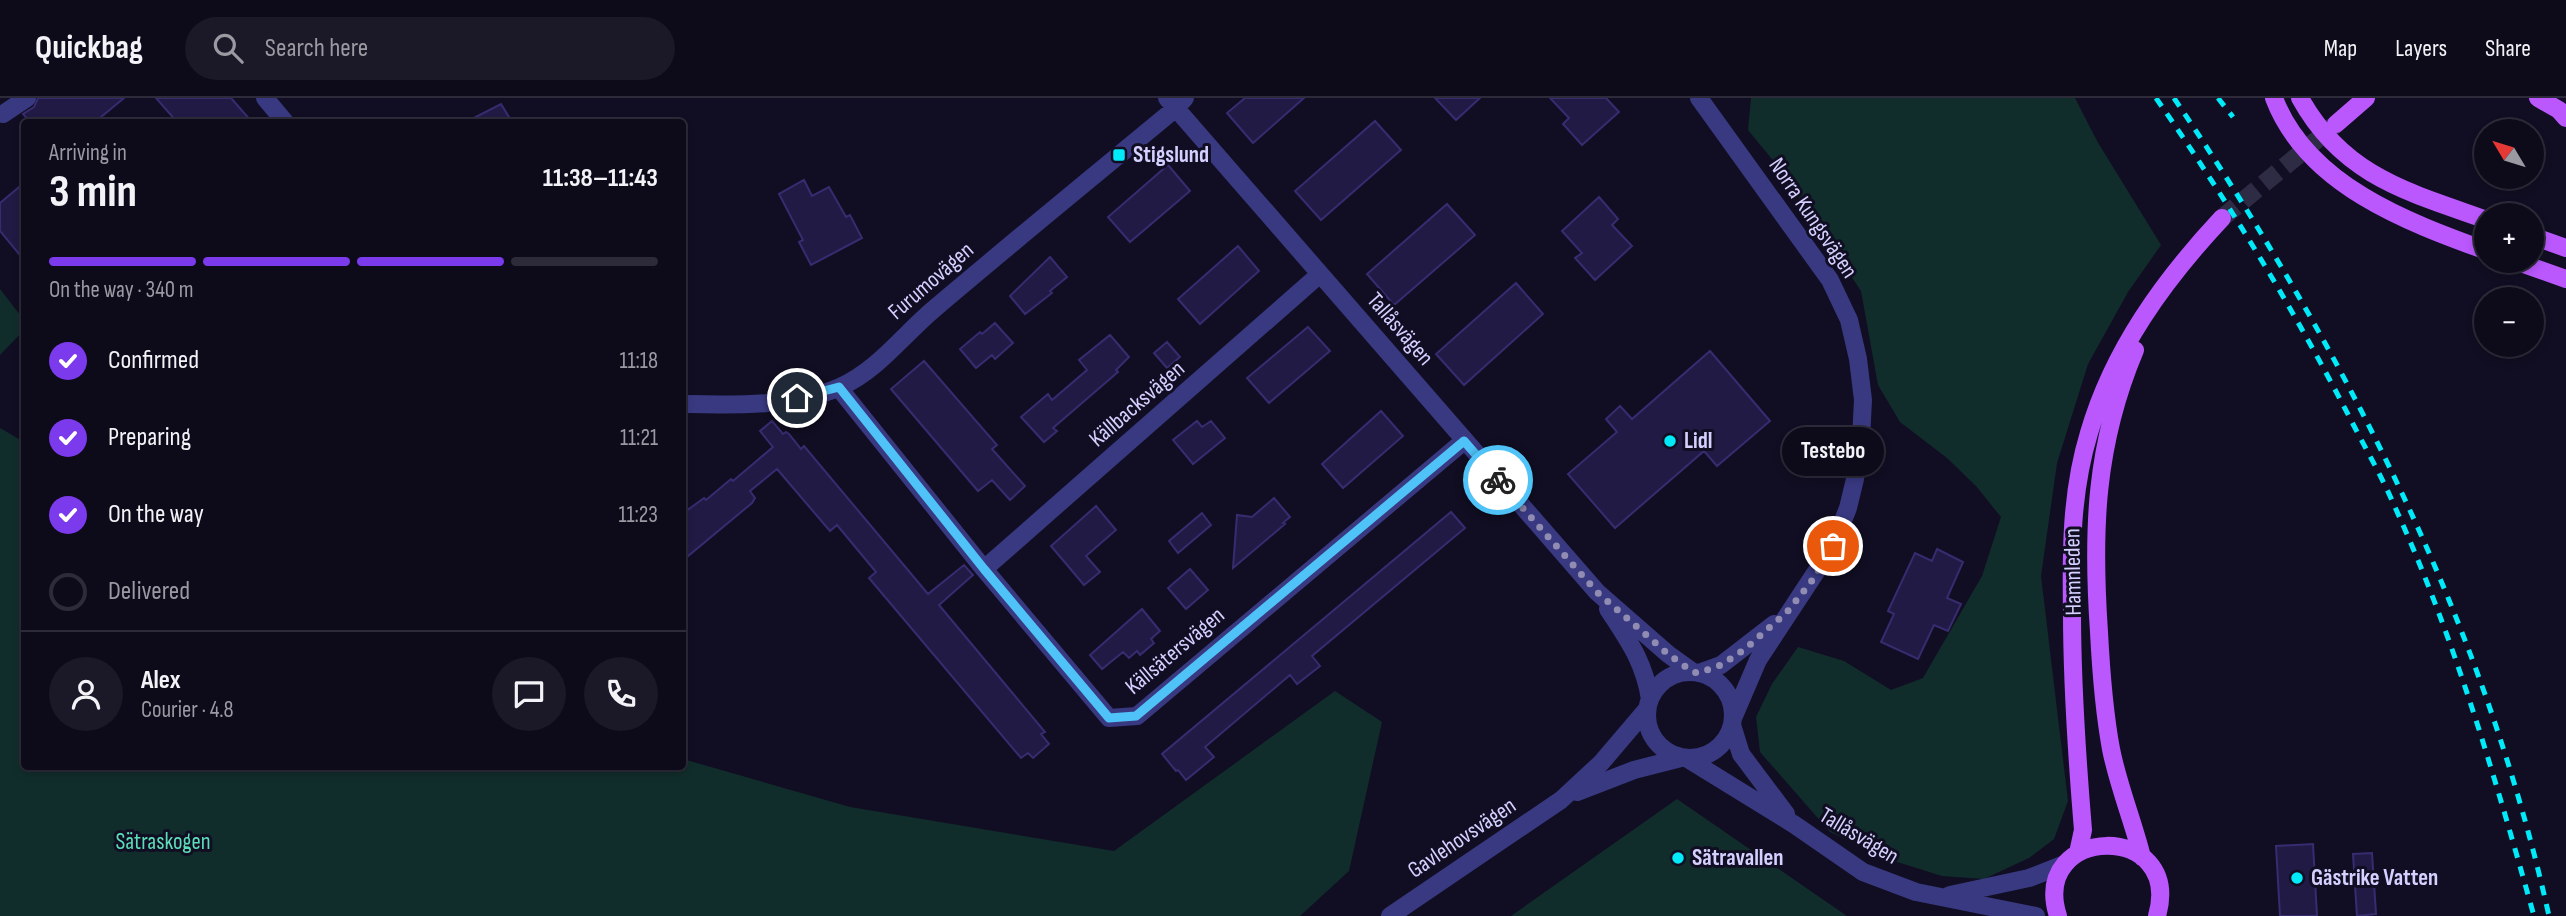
<!DOCTYPE html>
<html lang="en">
<head>
<meta charset="utf-8">
<style>
  :root { --surface:#0d0a1a; --page:#1b1827; --text:#f1f3f6; --muted:#9a9aa2; --line:#2d2b39; --accent:#7c3aed }
  body { margin:0; font-family:"Sofia Sans Condensed",sans-serif; background:var(--page); color:var(--text); height:100vh; display:flex; flex-direction:column; font-size:26px; white-space:nowrap }
  * { box-sizing:border-box; margin:0 }
  p { font-size:23px; color:var(--muted) }
  .icon { flex:none; width:38px; height:38px; fill:none; stroke:currentColor; stroke-width:2; stroke-linecap:round; stroke-linejoin:round }
  .map { position:relative; flex:1; overflow:hidden }
  .sheet { position:absolute; left:21px; top:21px; width:665px; height:651px; display:flex; flex-direction:column; background:var(--surface); border-radius:7px; box-shadow:0 4px 10px #0003,0 0 0 2px var(--line) }
  .sheet>* { flex:none }
  .needle { width:46px; rotate:308deg }
  .controls { position:absolute; left:2474px; top:21px; display:grid; gap:14px }
  .controls a { display:grid; place-items:center; width:70px; height:70px; border-radius:50%; background:var(--surface); box-shadow:0 4px 10px #0003,0 0 0 2px var(--line); font-size:35px }
  .pin { position:absolute; display:grid; place-items:center; width:60px; height:60px; color:#fff; margin:-30px; border:4px solid #fff; border-radius:50%; box-shadow:0 2px 7px #0007 }
  .courier { position:absolute; display:grid; place-items:center; width:70px; height:70px; margin:-35px; border:5px solid #4fc3f7; border-radius:50%; background:#fff; color:#222; box-shadow:0 2px 9px #0007 }
  .bubble { position:absolute; height:49px; border-radius:24px; background:var(--surface); box-shadow:0 4px 10px #0003,0 0 0 2px var(--line); font-size:23px; font-weight:700; line-height:49px; text-align:center }
  .head em { font-style:normal; font-weight:700 }
  .head div { display:flex; flex-direction:column-reverse }
  .head { display:flex; align-items:center; justify-content:space-between; height:119px; padding:0 28px }
  h1 { font-size:46px; font-weight:700; line-height:52px }
  .bar { display:grid; grid-template-columns:repeat(4,1fr); gap:10px 7px; align-content:center; height:84px; padding:0 28px }
  .bar i { height:9px; border-radius:5px; background:var(--line) }
  .bar .current { background:var(--accent) }
  .bar p { grid-column:span 4 }
  .line { display:flex; align-items:center; gap:18px; padding:0 28px; border-top:2px solid var(--line) }
  .line div { flex:1 }
  .round { display:grid; place-items:center; flex:none; width:74px; height:74px; border-radius:37px; background:var(--page) }
  ol { padding:0 28px; list-style:none }
  li { display:flex; align-items:center; gap:21px; height:77px }
  li p { margin-inline-start:auto }
  li .icon { padding:7px; border-radius:50%; background:var(--accent); color:#fff; stroke-width:4 }
  li:last-child { color:var(--muted) }
  li i { width:38px; height:38px; border:4px solid var(--line); border-radius:50% }
  header { display:flex; align-items:center; gap:42px; box-sizing:border-box; height:98px; padding:0 35px; background:var(--surface); border-bottom:2px solid var(--line) }
  header strong { font-size:33px }
  nav { display:flex; gap:38px; margin-inline-start:auto; font-size:24px }
  .search { width:490px; height:63px; background:var(--page); display:flex; align-items:center; gap:18px; box-sizing:border-box; padding:0 24px; border-radius:38px; color:var(--muted); font-size:26px }
  .map>svg:first-child { display:block }
</style>
</head>
<body>
<header>
<strong>Quickbag</strong>
<div class="search"><svg class="icon" aria-label="search" viewBox="0 0 24 24"><circle cx="10" cy="10" r="6"/><path d="M15 15l6 6"/></svg>Search here</div>
<nav><a>Map</a><a>Layers</a><a>Share</a></nav>
</header>
<div class="map">
<svg width="2566" height="818" viewBox="0 0 2566 818">
  <rect width="100%" height="100%" fill="#110e23"/>
  <path fill="#112d2b" d="M1751,0H2075L2097,43L2161,147L2128,194L2088,266L2057,365L2041,478L2068,703L2054,741L2029,760L1984,781L1942,778L1891,762L1830,734L1760,654L1756,619L1772,586L1798,549L1844,563L1891,592L1923,580L1982,478L2001,419L1976,388L1947,360L1900,324L1878,287L1861,193L1776,66L1748,32Z
    M0,191L24,222V232L0,257Z
    M0,330L24,344V668H682L683,661L850,709L1114,753L1335,593L1382,624L1349,773L1300,818H0Z
    M1677,701L1847,818H1511Z"/>
  <path fill="#211a44" stroke="#372c70" stroke-width="2" d="M38,0H124L95,24H30L23,16L34,9Z
    M156,0H231L252,24H177Z
    M1245,0H1304L1253,45L1227,15Z
    M1435,0H1480L1456,22Z
    M1550,0H1606L1619,14L1582,47L1563,26L1569,20Z
    M501,6L512,24H466Z
    M1375,23L1401,52L1321,122L1295,93Z
    M1168,67L1190,93L1130,144L1108,119Z
    M804,82L812,98L829,89L846,119L850,117L862,140L811,167L799,144L803,142L779,96Z
    M24,85V162L0,133V105Z
    M1599,99L1618,121L1612,127L1632,148L1595,182L1575,160L1582,155L1562,133Z
    M1447,106L1475,137L1394,207L1367,176Z
    M1238,148L1259,173L1200,226L1178,201Z
    M1050,159L1067,179L1050,193L1052,195L1025,216L1010,198Z
    M1516,185L1543,216L1464,287L1436,256Z
    M995,225L1013,245L995,261L992,257L976,270L960,251L980,234L982,236Z
    M1308,229L1330,253L1269,305L1247,280Z
    M1110,237L1129,259L1116,272L1118,274L1053,330L1057,333L1044,344L1021,319L1048,296L1052,302L1087,272L1079,262Z
    M1167,244L1180,259L1167,270L1154,255Z
    M1710,253L1770,323L1717,368L1704,353L1615,430L1568,376L1617,334L1606,321L1620,308L1632,321Z
    M924,263L997,347L992,351L1025,388L1010,402L992,382L978,393L891,291Z
    M1381,313L1403,338L1343,390L1322,366Z
    M772,323L783,336L786,334L789,336L801,351L804,348L928,496L964,467L973,477L939,507L1045,634L1041,636L1049,646L1033,660L1028,655L1021,660L869,480L876,474L837,427L830,433L777,371L750,393L755,400L752,405L682,463V416L704,400L706,402L731,381L733,383L773,349L760,333Z
    M1197,323L1202,329L1211,323L1225,340L1193,366L1173,342Z
    M1274,400L1290,419L1283,425L1285,426L1233,470L1237,417L1252,419Z
    M1096,408L1116,432L1086,458L1100,474L1084,487L1051,448Z
    M1451,414L1465,430L1312,558L1320,568L1297,586L1290,577L1205,649L1214,659L1186,682L1178,672L1176,673L1162,656Z
    M1202,415L1211,427L1178,455L1169,443Z
    M1937,451L1963,464L1947,500L1961,506L1948,533L1934,527L1918,561L1881,544L1894,516L1888,513L1915,455L1932,463Z
    M1190,471L1208,492L1186,511L1168,490Z
    M1142,511L1160,533L1151,541L1154,545L1140,557L1137,553L1129,560L1123,554L1102,571L1090,557Z
    M2313,746L2317,818H2280L2276,748Z
    M2372,755L2376,816L2357,818L2353,756Z"/>
  <g fill="none" stroke-linecap="round" stroke-linejoin="round">
    <path stroke="#2e2b44" stroke-width="18" stroke-dasharray="18 9" stroke-linecap="butt" d="M2222,120L2336,26"/>
    <path stroke="#393982" stroke-width="18" d="M265,0L285,24
      M1167,0L1597,494L1668,556L1693,574
      M1699,0L1830,182L1849,222L1858,261L1863,302L1861,341L1855,381L1848,410L1833,448L1758,562L1734,618
      M3,16L27,0
      M839,290L984,471L1109,620L1137,618L1464,343
      M682,306C731,307 795,309 840,289C878,272 903,237 934,211C1014,143 1095,77 1176,10L1185,0
      M984,471L1320,176
      M1608,511C1628,542 1644,563 1650,601
      M1647 617a43 43 0 1 1 86 0a43 43 0 1 1-86 0Z
      M1699,575L1721,567L1774,526
      M1732,627L1741,656L1786,716
      M1688,661L1795,727L1863,774L1916,794L2036,818
      M1577,694L1634,672L1681,660
      M1950,797L2029,780L2065,766
      M1390,818L1561,702L1601,665L1647,611"/>
    <path stroke="#ba58fe" stroke-width="18" d="M2274,0C2307,87 2407,124 2487,153
      M2300,0C2343,78 2408,94 2487,122
      M2538,0L2559,12L2566,20
      M2336,26L2366,0
      M2532,138L2566,150
      M2515,163L2566,181
      M2135,252C2095,347 2092,432 2099,534C2101,573 2104,613 2111,651C2118,687 2133,723 2142,759
      M2078,755L2083,732C2077,660 2072,587 2072,514C2071,453 2071,394 2089,335C2113,252 2164,182 2222,120
      M2058,818C2029,726 2184,723 2157,818"/>
    <path stroke="#01eafa" stroke-width="5" stroke-dasharray="10 9" stroke-linecap="butt" d="M2156,0C2229,105 2295,213 2353,326C2367,353 2382,379 2394,407C2454,538 2495,679 2534,818
      M2174,0C2343,250 2483,521 2549,818
      M2218,0L2233,19"/>
  </g>
  <g fill="none" stroke-linecap="round" stroke-linejoin="round">
    <path stroke="#908cb2" stroke-width="7" stroke-dasharray="0 12.6" d="M1498,382L1597,494L1668,556L1693,574L1699,575L1721,567L1745,551L1787,514L1811,484L1833,448"/>
    <path stroke="#4fc3f7" stroke-width="9" d="M797,300L839,289L984,471L1109,620L1136,618L1464,343L1498,382"/>
  </g>
  <g fill="#01eafa" stroke="#110e23" stroke-width="2.5">
    <rect x="1112" y="50" width="14" height="14" rx="3.5"/>
    <circle cx="1670" cy="343" r="7"/>
    <circle cx="1678" cy="760" r="7"/>
    <circle cx="2297" cy="780" r="7"/>
  </g>
  <g text-anchor="middle" dominant-baseline="central" stroke-width="6" stroke-linejoin="round" paint-order="stroke">
    <g font-size="23" font-weight="bold" fill="#d4d0ff" stroke="#110e23" text-anchor="start">
      <text x="1133" y="57">Stigslund</text>
      <text x="1684" y="343">Lidl</text>
      <text x="1692" y="760">Sätravallen</text>
      <text x="2311" y="780">Gästrike Vatten</text>
    </g>
    <g font-size="23" fill="#d4d0ff" stroke="#110e23">
      <text transform="translate(1813 120) rotate(56)">Norra Kungsvägen</text>
      <text transform="translate(931 183) rotate(-41)">Furumovägen</text>
      <text transform="translate(1400 231) rotate(49)">Tallåsvägen</text>
      <text transform="translate(1137 306) rotate(-41)">Källbacksvägen</text>
      <text transform="translate(2073 474) rotate(-91)">Hamnleden</text>
      <text transform="translate(1175 553) rotate(-40)">Källsätersvägen</text>
      <text transform="translate(1859 738) rotate(31)">Tallåsvägen</text>
      <text transform="translate(1462 740) rotate(-34)">Gavlehovsvägen</text>
    </g>
    <g font-size="23" fill="#5cdfb9" stroke="#110e23">
      <text x="163" y="744">Sätraskogen</text>
    </g>
  </g>
</svg>
<div class="controls">
<a><svg class="needle" viewBox="-14 -14 28 28"><path d="M0-13l5 13h-10z" fill="#e53935"/><path d="M0 13l5-13h-10z" fill="#9a9aa2"/></svg></a>
<a>+</a>
<a>−</a>
</div>
<div class="pin" style="left:1833px;top:448px;background:#ea580c"><svg class="icon" aria-label="bag" viewBox="0 0 24 24"><path d="M5 8h14l-1 12H6zM9 8a3 3 0 0 1 6 0"/></svg></div>
<div class="pin" style="left:797px;top:300px;background:#1f2937"><svg class="icon" aria-label="home" viewBox="0 0 24 24"><path d="M3 11l9-7 9 7M6 9v11h12V9"/></svg></div>
<div class="courier" style="left:1498px;top:382px"><svg class="icon" aria-label="bike" viewBox="0 0 24 24"><circle cx="6" cy="16" r="4"/><circle cx="18" cy="16" r="4"/><path d="M6 16l4-8h5l3 8M10 8l3 8H6M13 5h3"/></svg></div>
<div class="bubble" style="left:1782px;top:329px;width:102px">Testebo</div>
<section class="sheet">
<div class="head"><div><h1>3 min</h1><p>Arriving in</p></div><em>11:38–11:43</em></div>
<div class="bar"><i class="current"></i><i class="current"></i><i class="current"></i><i></i><p>On the way · 340 m</p></div>
<ol>
<li><svg class="icon" aria-label="check" viewBox="0 0 24 24"><path d="M5 12l5 5 9-10"/></svg>Confirmed<p>11:18</p></li>
<li><svg class="icon" aria-label="check" viewBox="0 0 24 24"><path d="M5 12l5 5 9-10"/></svg>Preparing<p>11:21</p></li>
<li><svg class="icon" aria-label="check" viewBox="0 0 24 24"><path d="M5 12l5 5 9-10"/></svg>On the way<p>11:23</p></li>
<li><i></i>Delivered</li>
</ol>
<div class="line" style="height:126px"><a class="round"><svg class="icon" aria-label="person" viewBox="0 0 24 24"><circle cx="12" cy="8" r="4"/><path d="M4 21q1-7 8-7t8 7"/></svg></a><div><b>Alex</b><p>Courier · 4.8</p></div><a class="round"><svg class="icon" aria-label="chat" viewBox="0 0 24 24"><path d="M4 5h16v11H9l-5 4z"/></svg></a><a class="round"><svg class="icon" aria-label="phone" viewBox="0 0 24 24"><path d="M5 4h4l2 5-3 2q2 4 5 5l2-3 5 2v4C11 20 4 13 5 4z"/></svg></a></div>
</section>
</div>
</body>
</html>
